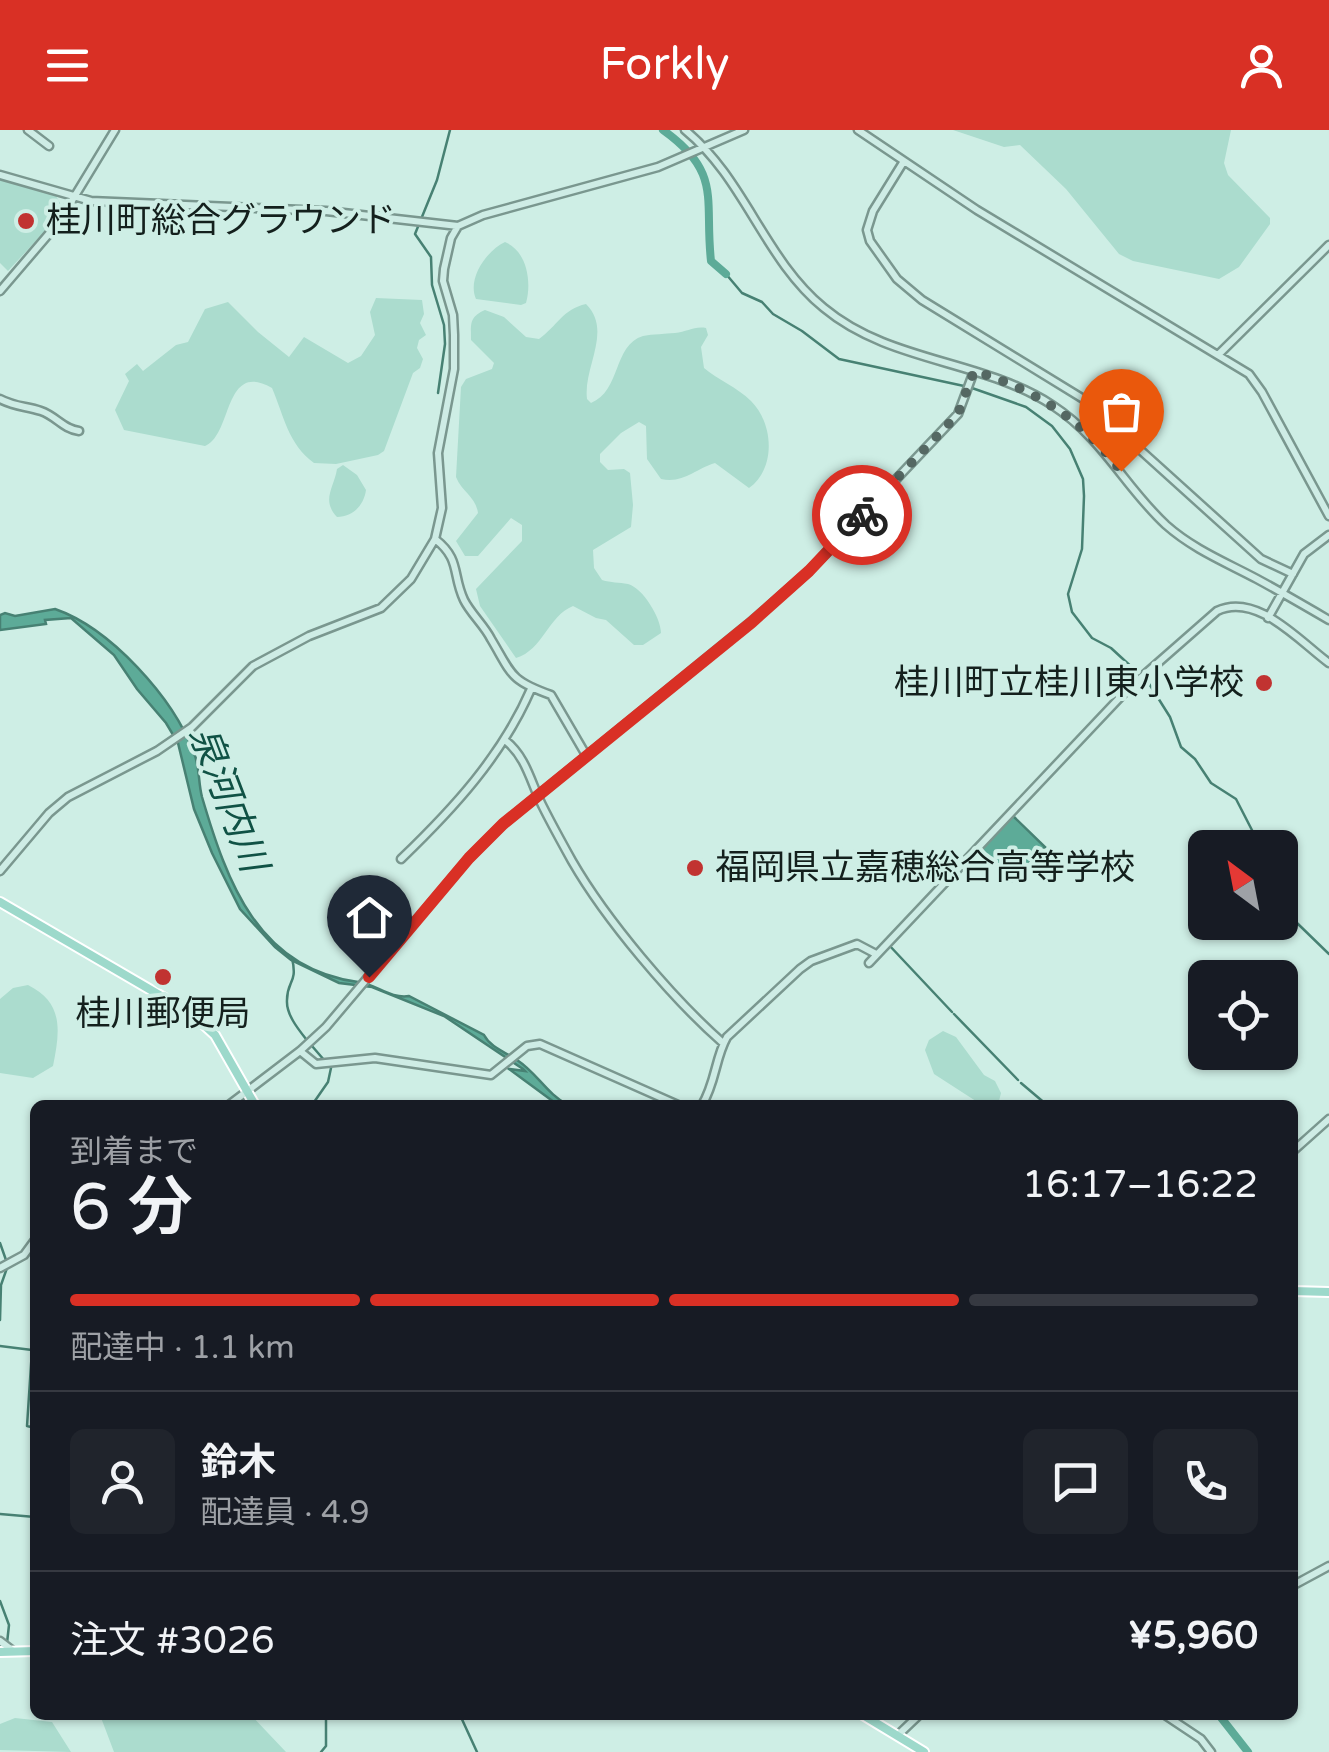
<!DOCTYPE html>
<html lang="ja">
<head>
<meta charset="utf-8">
<style>
  :root { --surface:#171b24; --page:#20242c; --text:#f1f3f6; --muted:#9ea1a6; --line:#363941; --accent:#d93025 }
  body { margin:0; font-family:"Varela Round","Noto Sans JP",sans-serif; background:var(--page); color:var(--text); height:100vh; display:flex; flex-direction:column; font-size:38px; white-space:nowrap }
  * { box-sizing:border-box; margin:0 }
  p { font-size:32px; color:var(--muted) }
  .icon { flex:none; width:55px; height:55px; fill:none; stroke:currentColor; stroke-width:2; stroke-linecap:round; stroke-linejoin:round }
  .map { position:relative; flex:1; overflow:hidden }
  .sheet { position:absolute; left:30px; top:970px; width:1268px; height:620px; display:flex; flex-direction:column; background:var(--surface); border-radius:15px; box-shadow:0 2px 8px #0004 }
  .sheet>* { flex:none }
  .needle { width:65px; rotate:328deg }
  .tools { position:absolute; left:1188px; top:700px; display:grid; gap:20px }
  .tools a { display:grid; place-items:center; width:110px; height:110px; border-radius:15px; background:var(--surface); box-shadow:0 2px 8px #0004; font-size:50px }
  .pin { position:absolute; display:grid; place-items:center; width:85px; height:85px; color:#fff; margin:-102px -42px; border-radius:50% 50% 50% 0; rotate:-45deg; box-shadow:0 0 10px #0007 }
  .pin .icon { rotate:45deg }
  .courier { position:absolute; display:grid; place-items:center; width:100px; height:100px; margin:-50px; border:8px solid #d93025; border-radius:50%; background:#fff; color:#222; box-shadow:0 2px 12px #0007 }
  .headline em { font-style:normal; font-weight:600 }
  .headline div { display:flex; flex-direction:column-reverse }
  .headline { display:flex; align-items:center; justify-content:space-between; height:170px; padding:0 40px }
  h1 { font-size:65px; font-weight:600; line-height:75px }
  .bar { display:grid; grid-template-columns:repeat(4,1fr); gap:15px 10px; align-content:center; height:120px; padding:0 40px }
  .bar i { height:12px; border-radius:8px; background:var(--line) }
  .bar .active { background:var(--accent) }
  .bar p { grid-column:span 4 }
  .line { display:flex; align-items:center; gap:25px; padding:0 40px; border-top:2px solid var(--line) }
  .line div { flex:1 }
  .round { display:grid; place-items:center; flex:none; width:105px; height:105px; border-radius:15px; background:var(--page) }
  header { display:flex; justify-content:space-between; align-items:center; height:130px; padding:0 40px; background:var(--accent); color:#fff; font-size:45px; font-weight:600 }
  .map>svg:first-child { display:block }
</style>
</head>
<body>
<header><svg class="icon" aria-label="menu" viewBox="0 0 24 24"><path d="M4 6h16M4 12h16M4 18h16"/></svg>Forkly<svg class="icon" aria-label="person" viewBox="0 0 24 24"><circle cx="12" cy="8" r="4"/><path d="M4 21q1-7 8-7t8 7"/></svg></header>
<div class="map">
<svg width="1329" height="1622" viewBox="0 0 1329 1622">
  <rect width="100%" height="100%" fill="#ceeee5"/>
  <path fill="#abdcce" d="M953,0H1231L1224,33L1228,45L1270,88V94L1239,137L1219,149L1133,131L1119,124L1066,59L1020,15L1004,17Z
    M0,48L55,64L61,75L47,99L8,141L0,133Z
    M505,112C527,121 532,152 526,173L521,175L476,169C467,149 486,121 505,112Z
    M376,168L422,170L424,184L420,193L426,205L419,210L417,218L423,229L420,238L413,243L384,321L378,325L336,334L314,333C288,314 284,286 272,258C223,230 233,305 205,316L124,300L115,280L129,251L125,244L137,234L143,241L176,215L188,212L205,179L228,172L258,202L289,227L304,207L348,233L361,226L375,205L370,182Z
    M586,174C613,201 583,237 587,269L591,273C621,261 613,215 643,206C653,204 665,204 675,203C687,202 694,196 706,198L708,205L701,217L704,238C718,250 737,257 751,271C774,294 776,339 749,358L715,333C695,339 683,354 661,349L647,329L646,296L639,292L621,303L600,324V332L608,340L624,339L630,343L633,375L631,397L593,420L594,438L602,450C611,453 619,452 628,454C643,458 661,488 661,503L643,515H634L606,490L596,488L573,476C548,486 543,520 516,528L480,476L476,459L522,411V395L511,388L478,426H465L456,411L478,383C476,367 462,362 456,347L461,257L466,249L492,239L494,233L471,210C471,194 469,187 485,180L504,187L526,207L539,209C557,196 563,179 586,174Z
    M343,335L357,345L366,360C364,375 353,387 337,387C321,370 334,358 337,339Z
    M28,855C64,873 60,901 53,936L33,948L0,943V869L13,858Z
    M943,901L956,907L984,945L995,951L1001,963L999,971L982,975L934,944L925,920L929,910Z
    M100,1585H251L286,1622H114Z
    M15,1588L52,1592L71,1622L0,1620V1594Z"/>
  <path fill="#5dab98" stroke="#478173" stroke-width="2.5" d="M55,479C110,498 173,567 194,623C200,637 198,652 202,667C227,752 258,839 358,852C376,854 390,869 409,866L484,905C491,918 505,922 517,930C537,943 547,964 568,975H558L509,939L525,941L523,939L444,886L372,857L339,853L291,830L275,817L240,779L212,723L194,679L178,613L166,593L137,559L114,525L71,488L45,490L46,494L0,500V485L5,483L15,486Z
    M1012,685L1045,717L1012,751L979,719Z"/>
  <g fill="none" stroke-linecap="round" stroke-linejoin="round">
    <path stroke="#478173" stroke-width="2.5" d="M726,144L742,163L762,172L773,184L802,201L839,229L964,256
      M972,258L1026,277L1052,296L1070,319L1083,349L1084,366L1082,419L1068,464L1072,482L1092,508L1111,518L1148,552L1170,587L1181,617L1195,629L1211,653L1236,669L1255,706L1273,718
      M438,263L445,214L444,195L432,155L431,127L415,104L437,50L450,0
      M1280,733V739
      M1280,767L1291,779L1297,793L1329,824
      M888,814L952,882
      M292,828C298,854 287,850 287,870C286,884 298,899 306,909
      M954,884L1018,950
      M312,916L331,938L328,952L312,975
      M1021,953L1047,975
      M0,1113L6,1130
      M0,1190L1,1155L7,1138
      M0,1216L32,1220L27,1296L35,1298
      M0,1384L35,1387
      M0,1471L9,1495L7,1513
      M460,1585L477,1622
      M321,1622L326,1616V1585"/>
    <path stroke="#5dab98" stroke-width="8" d="M663,0C723,43 704,69 711,131L726,144
      M1219,1585L1248,1622"/>
    <g stroke="#7a978f" stroke-width="11">
      <path id="secondary" d="M28,0L49,16
        M685,0C745,49 764,129 824,178C890,233 981,229 1052,275C1104,309 1123,355 1166,395C1193,419 1225,432 1257,449C1281,462 1305,476 1329,490
        M858,0L977,80L1249,244L1262,262L1329,386
        M904,31L873,81L867,100L870,111L897,149L922,170L1085,270L1261,429L1293,444
        M0,45L91,71L326,81L458,96
        M0,161L59,92L115,0
        M1218,225L1329,115
        M0,269C15,277 26,276 41,281C56,286 63,299 79,301
        M435,409C461,429 452,445 464,470C471,484 484,495 491,509C512,544 509,550 551,565L586,625
        M1268,488L1304,424L1329,405
        M506,611C527,628 531,654 543,677C552,695 562,713 572,731C606,790 672,868 723,913
        M401,729C453,679 502,626 531,559
        M0,741L49,683L68,667L157,621L192,597L253,536L309,506L381,478L411,449L435,409L442,378L438,323L454,239V205L453,185L443,151L444,139L451,108L458,96L483,85L658,37L744,0
        M869,833L1127,560L1217,481C1257,462 1299,511 1329,533
        M300,921L316,934L375,928L491,945L527,916L540,914L678,975
        M229,975L300,921L326,897L469,728L503,694L752,491L809,441L958,284L974,241
        M702,975C716,952 715,928 727,907L800,839L811,831L857,814L876,824
        M1292,1022L1329,989
        M0,1138L24,1125L35,1110
        M1292,1456L1329,1436
        M0,1511L13,1521
        M1165,1585L1201,1609L1211,1622
        M898,1605L919,1585"/>
    </g>
    <g stroke="#fff" stroke-width="12">
      <path id="primary" d="M0,772L192,884L215,905L255,975
        M1292,1161L1329,1162
        M0,1522L35,1521
        M863,1585L924,1622"/>
    </g>
    <use href="#secondary" stroke="#ceece5" stroke-width="6"/>
    <use href="#primary" stroke="#9dd9cb" stroke-width="8"/>
  </g>
  <g fill="none" stroke-linecap="round" stroke-linejoin="round">
    <path stroke="#556863" stroke-width="10" stroke-dasharray="0 18" d="M862,385L958,284L974,241C1034,259 1083,290 1121,341"/>
    <path stroke="#d93025" stroke-width="12" d="M369,847L469,728L503,694L752,492L809,441L862,385"/>
  </g>
  <g fill="#c13331" stroke="#ceeee5" stroke-width="4">
    <circle cx="26" cy="91" r="10"/>
    <circle cx="1264" cy="553" r="10"/>
    <circle cx="695" cy="738" r="10"/>
    <circle cx="163" cy="847" r="10"/>
  </g>
  <g text-anchor="middle" dominant-baseline="central" stroke-width="8" stroke-linejoin="round" paint-order="stroke">
    <g font-size="35" fill="#14201d" stroke="#ceeee5" text-anchor="start">
      <text x="46" y="91">桂川町総合グラウンド</text>
      <text x="1244" y="553" text-anchor="end">桂川町立桂川東小学校</text>
      <text x="715" y="738">福岡県立嘉穂総合高等学校</text>
      <text x="163" y="884" text-anchor="middle">桂川郵便局</text>
    </g>
    <g font-size="38" font-style="italic" fill="#105245" stroke="#ceeee5">
      <text transform="translate(228 669) rotate(69)">泉河内川</text>
    </g>
  </g>
</svg>
<div class="tools">
<a><svg class="needle" viewBox="-14 -14 28 28"><path d="M0-13l5 13h-10z" fill="#e53935"/><path d="M0 13l5-13h-10z" fill="#9ea1a6"/></svg></a>
<a><svg class="icon" aria-label="locate" viewBox="0 0 24 24"><circle cx="12" cy="12" r="6"/><path d="M12 2v4M12 18v4M2 12h4M18 12h4"/></svg></a>
</div>
<div class="pin" style="left:1121px;top:341px;background:#ea580c"><svg class="icon" aria-label="bag" viewBox="0 0 24 24"><path d="M5 8h14l-1 12H6zM9 8a3 3 0 0 1 6 0"/></svg></div>
<div class="pin" style="left:369px;top:847px;background:#1f2937"><svg class="icon" aria-label="home" viewBox="0 0 24 24"><path d="M3 11l9-7 9 7M6 9v11h12V9"/></svg></div>
<div class="courier" style="left:862px;top:385px"><svg class="icon" aria-label="bike" viewBox="0 0 24 24"><circle cx="6" cy="16" r="4"/><circle cx="18" cy="16" r="4"/><path d="M6 16l4-8h5l3 8M10 8l3 8H6M13 5h3"/></svg></div>
<section class="sheet">
<div class="headline"><div><h1>6 分</h1><p>到着まで</p></div><em>16:17–16:22</em></div>
<div class="bar"><i class="active"></i><i class="active"></i><i class="active"></i><i></i><p>配達中 · 1.1 km</p></div>
<div class="line" style="height:180px"><a class="round"><svg class="icon" aria-label="person" viewBox="0 0 24 24"><circle cx="12" cy="8" r="4"/><path d="M4 21q1-7 8-7t8 7"/></svg></a><div><b>鈴木</b><p>配達員 · 4.9</p></div><a class="round"><svg class="icon" aria-label="chat" viewBox="0 0 24 24"><path d="M4 5h16v11H9l-5 4z"/></svg></a><a class="round"><svg class="icon" aria-label="phone" viewBox="0 0 24 24"><path d="M5 4h4l2 5-3 2q2 4 5 5l2-3 5 2v4C11 20 4 13 5 4z"/></svg></a></div>
<div class="line" style="height:130px"><div>注文 #3026</div><b>¥5,960</b></div>
</section>
</div>
</body>
</html>
